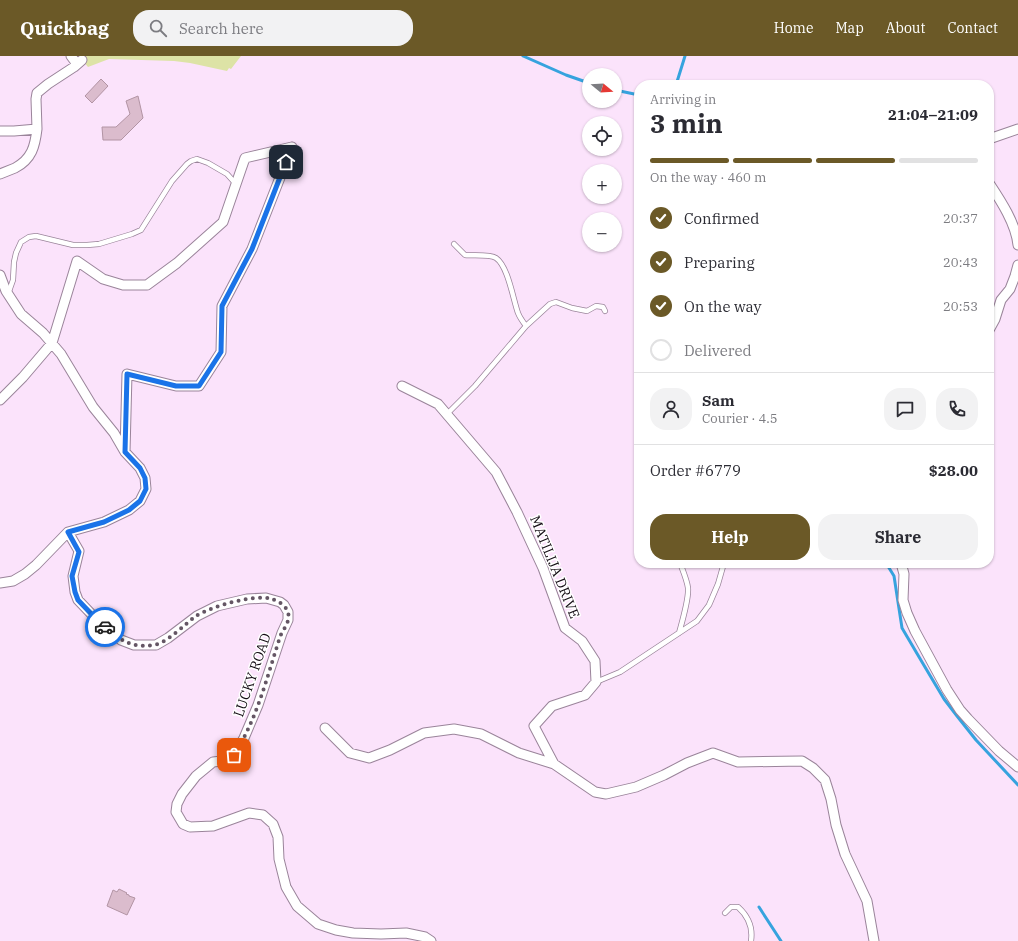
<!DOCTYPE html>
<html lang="en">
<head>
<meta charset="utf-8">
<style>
  :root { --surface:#fff; --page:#f2f2f3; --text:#2b2b33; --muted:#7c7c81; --line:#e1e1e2; --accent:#6b5927 }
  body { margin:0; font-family:"IBM Plex Serif",serif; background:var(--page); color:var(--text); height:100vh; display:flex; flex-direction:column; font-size:15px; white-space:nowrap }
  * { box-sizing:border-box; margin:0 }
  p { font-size:13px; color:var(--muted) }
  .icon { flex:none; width:22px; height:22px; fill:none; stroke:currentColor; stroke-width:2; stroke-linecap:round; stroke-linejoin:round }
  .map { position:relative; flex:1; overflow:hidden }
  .details { position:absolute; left:634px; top:24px; width:360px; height:488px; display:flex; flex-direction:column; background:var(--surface); border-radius:16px; box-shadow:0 1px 3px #0004 }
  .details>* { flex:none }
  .needle { width:26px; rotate:108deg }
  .buttons { position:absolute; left:582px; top:12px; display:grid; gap:8px }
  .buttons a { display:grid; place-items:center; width:40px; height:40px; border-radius:50%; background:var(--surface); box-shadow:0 1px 3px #0004; font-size:20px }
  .pin { position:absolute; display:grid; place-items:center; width:34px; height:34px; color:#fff; margin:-17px; border-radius:8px; box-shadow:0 2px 6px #0006 }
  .courier { position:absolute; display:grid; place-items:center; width:40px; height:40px; margin:-20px; border:3px solid #1a73e8; border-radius:50%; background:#fff; color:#222; box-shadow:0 1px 5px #0007 }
  .head em { font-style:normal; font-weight:700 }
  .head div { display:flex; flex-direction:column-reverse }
  .head { display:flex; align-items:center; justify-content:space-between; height:68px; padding:0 16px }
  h1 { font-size:26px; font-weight:700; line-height:30px }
  .bar { display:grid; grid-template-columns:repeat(4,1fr); gap:6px 4px; align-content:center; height:48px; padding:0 16px }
  .bar i { height:5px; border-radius:3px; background:var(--line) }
  .bar .on { background:var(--accent) }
  .bar p { grid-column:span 4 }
  .line { display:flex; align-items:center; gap:10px; padding:0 16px; border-top:1px solid var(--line) }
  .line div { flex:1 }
  .round { display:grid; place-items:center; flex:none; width:42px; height:42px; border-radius:16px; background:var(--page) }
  ol { padding:0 16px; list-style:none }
  li { display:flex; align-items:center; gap:12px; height:44px }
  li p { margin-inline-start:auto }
  li .icon { padding:4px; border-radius:50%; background:var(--accent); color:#fff; stroke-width:4 }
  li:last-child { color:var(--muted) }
  li i { width:22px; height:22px; border:2px solid var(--line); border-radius:50% }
  .primary-button { display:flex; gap:8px; margin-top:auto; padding:8px 16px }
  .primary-button a { flex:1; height:46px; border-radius:16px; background:var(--accent); color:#fff; font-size:16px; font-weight:700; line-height:46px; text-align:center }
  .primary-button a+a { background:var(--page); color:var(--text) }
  header { display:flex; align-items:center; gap:24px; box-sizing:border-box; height:56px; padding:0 20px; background:var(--accent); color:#fff }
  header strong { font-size:19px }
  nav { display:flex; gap:22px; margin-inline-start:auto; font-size:14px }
  .search { width:280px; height:36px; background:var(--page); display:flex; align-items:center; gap:10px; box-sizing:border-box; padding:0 14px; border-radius:16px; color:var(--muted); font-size:15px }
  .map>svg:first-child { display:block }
</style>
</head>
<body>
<header>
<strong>Quickbag</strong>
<div class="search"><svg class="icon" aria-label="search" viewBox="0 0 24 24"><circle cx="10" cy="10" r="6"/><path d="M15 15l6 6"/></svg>Search here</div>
<nav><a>Home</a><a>Map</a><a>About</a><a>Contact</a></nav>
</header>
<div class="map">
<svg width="1018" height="885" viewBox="0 0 1018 885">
  <rect width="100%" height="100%" fill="#fbe3fb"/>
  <path fill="#dde3a6" d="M79,0H241L231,13L229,12L227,15L190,7L174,5L109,3L88,11Z"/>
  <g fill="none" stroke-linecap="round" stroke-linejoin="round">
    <path stroke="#36a3de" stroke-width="3" d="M523,0L566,19L589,27
      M676,29L685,0
      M615,34L639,39
      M886,507L894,520L902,572L922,606L944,643L957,660L976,684L1018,729
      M759,851L781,885"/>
  </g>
  <path fill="#dbbccd" stroke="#b294a4" d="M101,23L108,30L92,47L85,40Z
    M138,40L143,62L121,84H103L102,71H116L130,58L126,45Z
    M119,833L127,837L126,838L129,839V840L135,842L127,859L107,850L113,834L117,836Z"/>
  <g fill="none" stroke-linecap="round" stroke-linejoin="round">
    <g stroke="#9a849a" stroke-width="6">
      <path id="service" d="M454,188L465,199C473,200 490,198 496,202C508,210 513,243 518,257C520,262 523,266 526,270
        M8,238L13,224L14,206L16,197L21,186L29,181L36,180L73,189H87L99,188L132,178L141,174L172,125L187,108L191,105L197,103L208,107L227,118L236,128
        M447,358L475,330L526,270L550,248L556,246L572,252L587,255L596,250L603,251L605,255
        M679,577C682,566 689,543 688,532C687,524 683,515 680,507
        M596,626L620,616L697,565L709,549L718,528L724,507
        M725,857L731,851H738C748,860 753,872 751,885"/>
    </g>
    <g stroke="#9a849a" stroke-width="11">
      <path id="minor" d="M71,0L77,8
        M37,73L36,43L37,37L48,28L74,11L82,4
        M0,75H14L37,73C35,90 32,103 15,112C10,114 5,116 0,118
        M989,83L1018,73
        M989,127C1001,145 1016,168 1018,189
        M0,219L6,235L21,258L43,277L61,298L93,351L114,377L125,396L140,412L145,422L146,433L140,445L129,454L104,466L68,476L36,509L25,518L13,525L0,527
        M989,274L995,263L1001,244L1010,233L1015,220L1018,209
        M402,330L438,348L496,416L517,456L543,512L565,572L582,585L595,605L596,626L585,639L552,650L534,670L554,708L595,736L606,738L636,731L664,719L687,707L713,697L738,706L802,705L813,712L825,724L831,743L836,769L845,798L867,845L874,885
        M0,344L23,321L52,287L77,205L103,223L123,229H147L177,207L223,166L245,102L292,91
        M125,396L127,318L176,330H199L221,296L222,250L252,193L292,91
        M68,476L79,495L73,520L75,536L78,544L99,566L121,584L134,589H156L168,582L197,560L217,550L247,543L266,542L280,546L284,549L288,556V564L282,577L258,649L244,682L234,699L222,705L213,706L196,720L182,738L177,748L176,756L183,768L190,771L213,770L249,757L263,759L273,768L278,781L279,803L286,831L297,850L318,868L336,874L353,877L381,878L406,877L425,881L431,885
        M901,507L904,518L903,544L907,557L915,575L947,634L960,654L968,663L999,695L1018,711
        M325,672L350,697L369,702L390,694L424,677L454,673L481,678L519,697L554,708"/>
    </g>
    <use href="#service" stroke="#fff" stroke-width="4.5"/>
    <use href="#minor" stroke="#fff" stroke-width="9"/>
  </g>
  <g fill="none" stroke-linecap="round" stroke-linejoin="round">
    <path stroke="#645664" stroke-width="4" stroke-dasharray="0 7.2" d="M105,571C122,585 131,592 154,589C166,588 186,567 196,560C212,550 254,538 272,543C281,546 291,553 288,564C287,570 282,575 280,581C267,621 257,663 234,699"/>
    <path stroke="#1a73e8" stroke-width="5" d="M105,571L99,566L78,544L75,536L72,520L79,496L68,476L104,466L129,454L140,445L146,433L145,422L140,412L125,396L127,318L176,330H199L221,296L222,250L252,193L286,106"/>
  </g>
  <g text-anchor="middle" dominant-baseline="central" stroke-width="3" stroke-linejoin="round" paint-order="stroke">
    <g font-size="14" fill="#120a12" stroke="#fff">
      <text transform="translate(555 511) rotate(68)">MATILIJA DRIVE</text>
      <text transform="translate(252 619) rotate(-71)">LUCKY ROAD</text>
    </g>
  </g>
</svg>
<div class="buttons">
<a><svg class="needle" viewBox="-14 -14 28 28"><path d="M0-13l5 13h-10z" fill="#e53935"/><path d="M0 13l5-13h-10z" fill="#7c7c81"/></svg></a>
<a><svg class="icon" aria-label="locate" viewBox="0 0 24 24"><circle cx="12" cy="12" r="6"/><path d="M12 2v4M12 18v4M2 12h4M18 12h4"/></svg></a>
<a>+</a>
<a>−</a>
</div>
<div class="pin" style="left:234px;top:699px;background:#ea580c"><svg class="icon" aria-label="bag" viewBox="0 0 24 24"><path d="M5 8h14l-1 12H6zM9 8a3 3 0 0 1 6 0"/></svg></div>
<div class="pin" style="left:286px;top:106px;background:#1f2937"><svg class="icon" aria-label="home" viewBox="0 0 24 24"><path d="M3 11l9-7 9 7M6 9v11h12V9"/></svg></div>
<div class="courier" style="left:105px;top:571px"><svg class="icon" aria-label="car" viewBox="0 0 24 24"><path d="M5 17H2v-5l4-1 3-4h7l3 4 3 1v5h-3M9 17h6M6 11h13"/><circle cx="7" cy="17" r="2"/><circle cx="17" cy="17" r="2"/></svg></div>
<section class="details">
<div class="head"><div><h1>3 min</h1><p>Arriving in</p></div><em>21:04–21:09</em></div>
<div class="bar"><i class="on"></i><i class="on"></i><i class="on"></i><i></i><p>On the way · 460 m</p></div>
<ol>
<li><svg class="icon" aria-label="check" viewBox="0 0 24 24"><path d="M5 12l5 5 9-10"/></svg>Confirmed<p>20:37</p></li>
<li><svg class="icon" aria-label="check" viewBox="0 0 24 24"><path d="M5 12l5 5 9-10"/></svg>Preparing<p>20:43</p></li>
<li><svg class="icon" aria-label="check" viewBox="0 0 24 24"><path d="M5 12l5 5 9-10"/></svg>On the way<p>20:53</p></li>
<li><i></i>Delivered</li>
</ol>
<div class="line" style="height:72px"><a class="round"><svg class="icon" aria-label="person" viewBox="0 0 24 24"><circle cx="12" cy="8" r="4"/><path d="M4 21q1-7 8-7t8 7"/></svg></a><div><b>Sam</b><p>Courier · 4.5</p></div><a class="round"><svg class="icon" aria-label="chat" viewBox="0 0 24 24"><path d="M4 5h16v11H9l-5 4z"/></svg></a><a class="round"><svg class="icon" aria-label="phone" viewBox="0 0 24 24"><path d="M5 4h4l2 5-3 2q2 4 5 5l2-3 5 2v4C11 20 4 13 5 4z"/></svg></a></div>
<div class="line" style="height:52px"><div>Order #6779</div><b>$28.00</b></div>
<div class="primary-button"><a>Help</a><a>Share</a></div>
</section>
</div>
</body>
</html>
